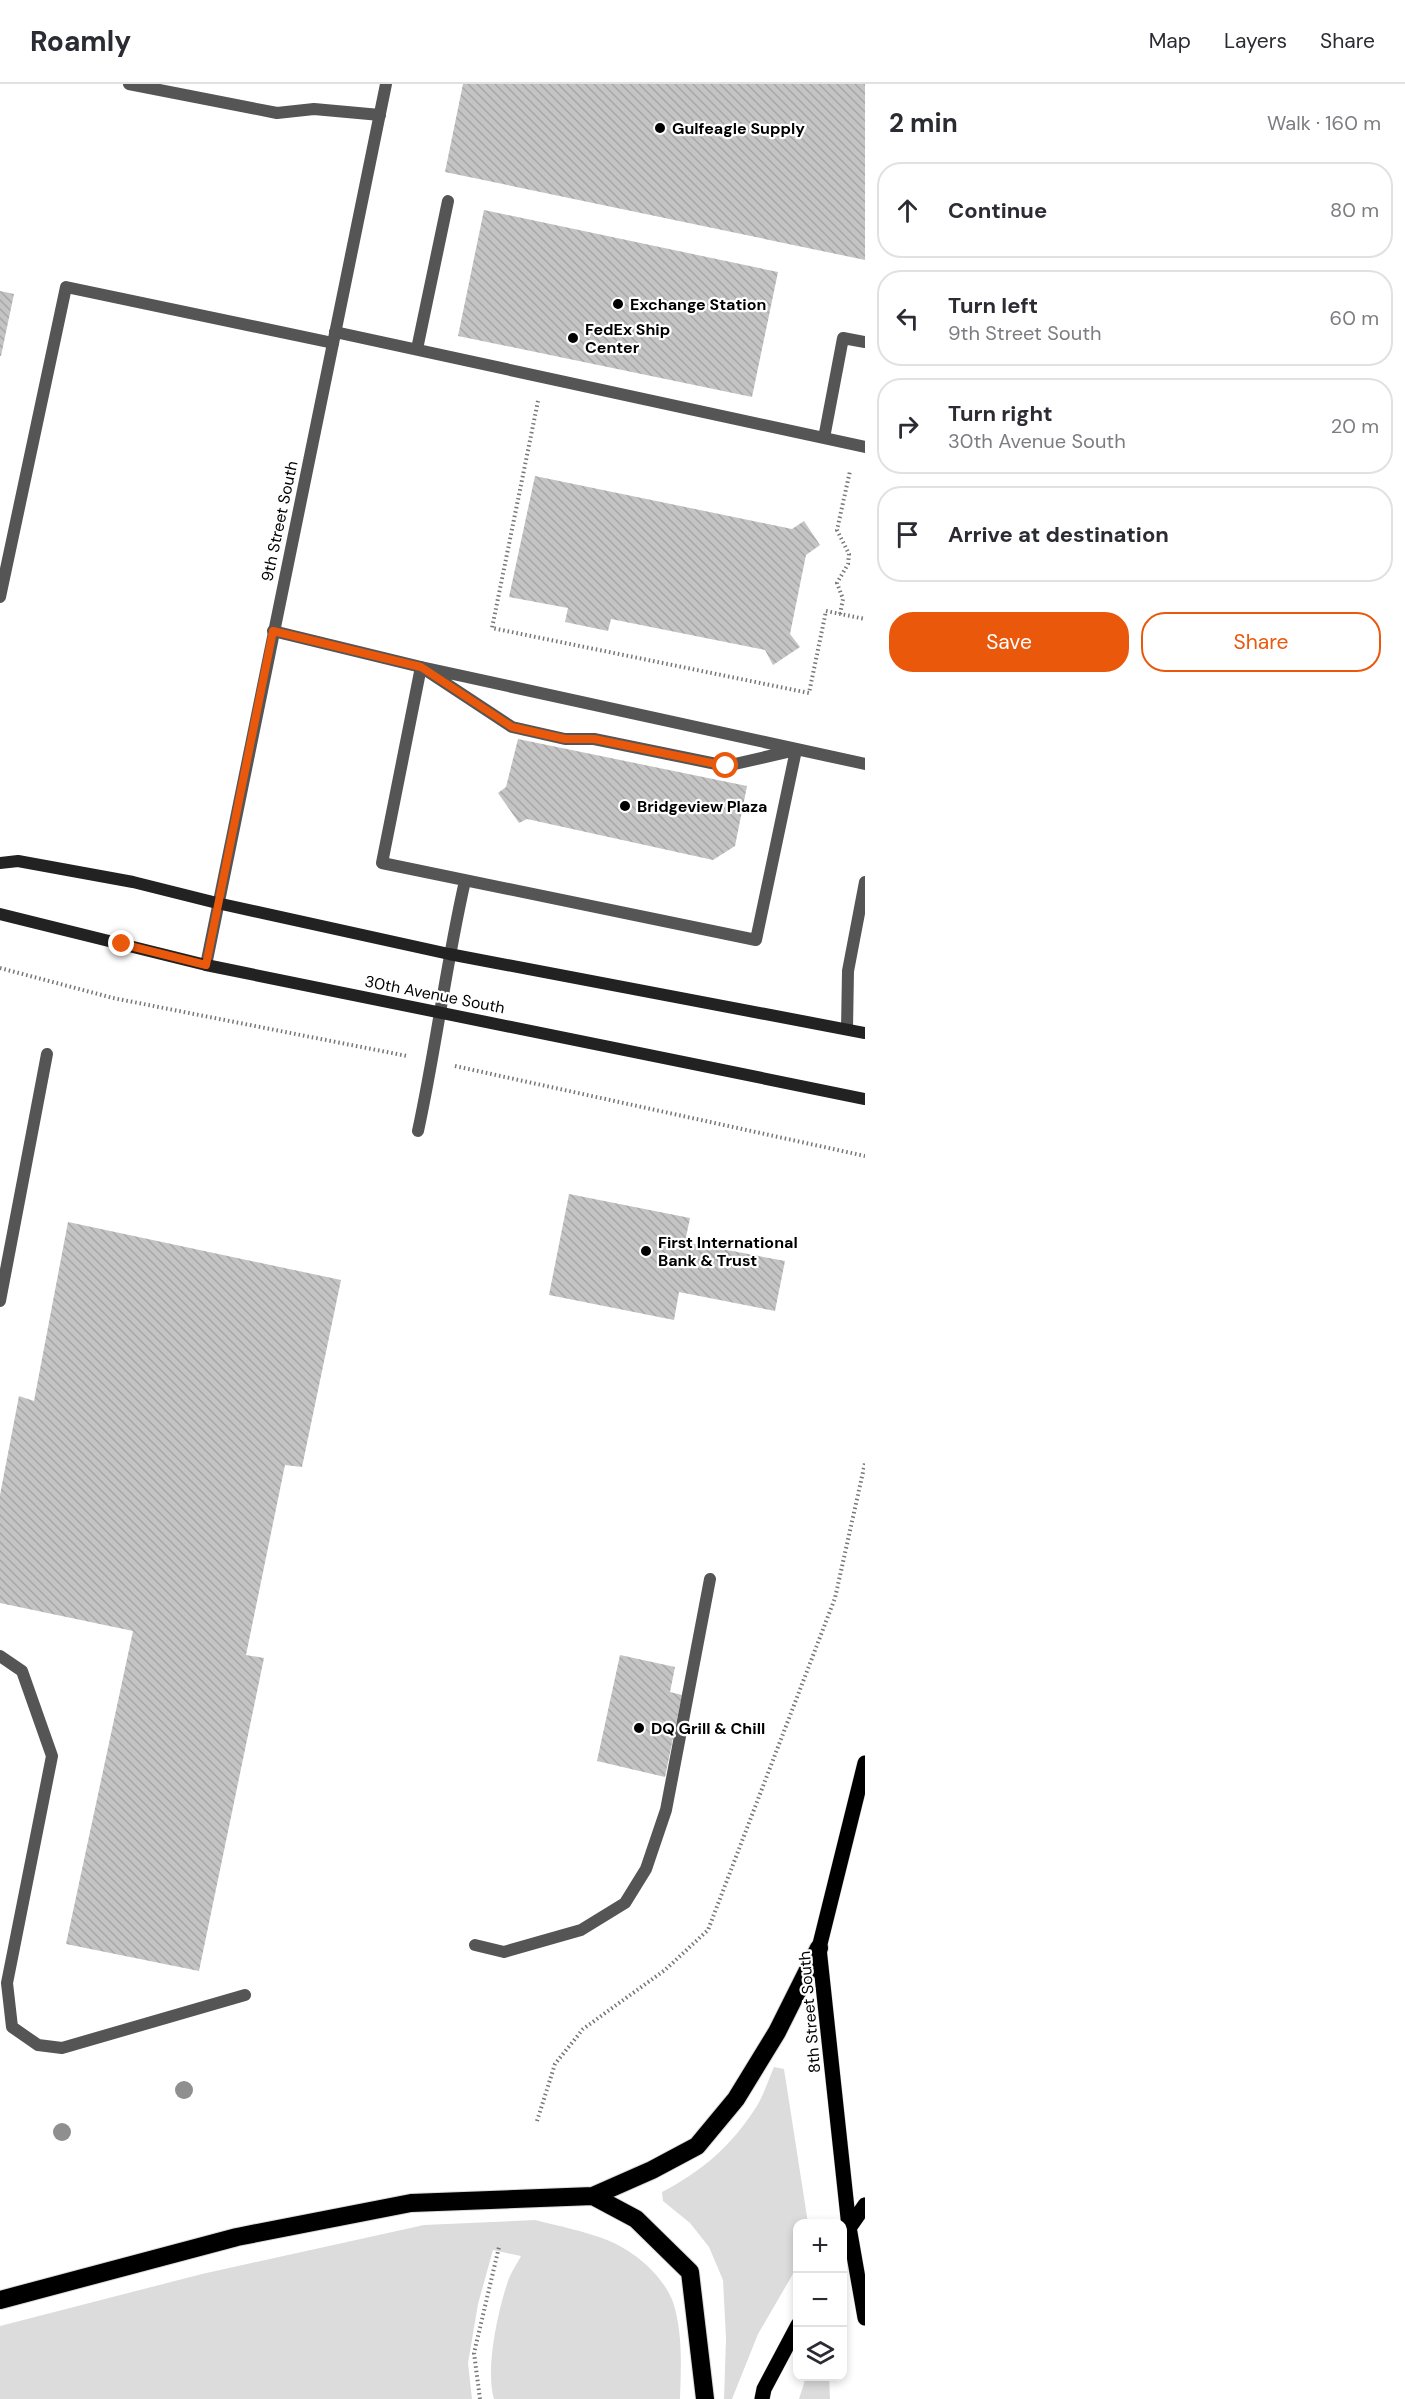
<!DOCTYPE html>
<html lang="en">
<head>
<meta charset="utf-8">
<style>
  body { margin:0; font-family:"DM Sans",sans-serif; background:#f2f2f3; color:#2b2b33 }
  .controls { position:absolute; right:18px; bottom:18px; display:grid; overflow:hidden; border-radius:12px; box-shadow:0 3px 9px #0003 }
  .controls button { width:54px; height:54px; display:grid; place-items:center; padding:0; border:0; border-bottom:2px solid #e1e1e2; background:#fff; color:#2b2b33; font:30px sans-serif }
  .stop { position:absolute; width:18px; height:18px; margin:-14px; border:4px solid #ea580c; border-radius:50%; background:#fff }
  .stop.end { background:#ea580c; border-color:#fff; box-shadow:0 2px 6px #0008 }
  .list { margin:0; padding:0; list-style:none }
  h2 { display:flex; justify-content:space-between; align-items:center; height:78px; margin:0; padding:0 24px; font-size:26px }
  h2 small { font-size:20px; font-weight:400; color:#7c7c81 }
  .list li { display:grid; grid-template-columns:39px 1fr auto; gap:18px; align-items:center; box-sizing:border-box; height:96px; margin:0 12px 12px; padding:0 12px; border:2px solid #e1e1e2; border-radius:24px }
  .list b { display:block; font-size:22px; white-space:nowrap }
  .list p { margin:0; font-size:20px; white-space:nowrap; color:#7c7c81 }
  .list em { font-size:20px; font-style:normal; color:#7c7c81 }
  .actions { display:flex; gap:12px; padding:18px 24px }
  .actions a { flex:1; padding:14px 0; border:2px solid #ea580c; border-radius:24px; text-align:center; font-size:21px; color:#ea580c }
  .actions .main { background:#ea580c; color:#fff }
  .icon { flex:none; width:33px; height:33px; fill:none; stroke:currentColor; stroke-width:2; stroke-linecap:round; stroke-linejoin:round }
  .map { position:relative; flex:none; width:865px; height:2315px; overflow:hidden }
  header { display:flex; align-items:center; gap:36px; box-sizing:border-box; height:84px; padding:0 30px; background:#fff; border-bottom:2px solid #e1e1e2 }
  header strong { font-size:28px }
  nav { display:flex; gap:33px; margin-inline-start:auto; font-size:21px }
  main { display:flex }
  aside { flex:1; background:#fff }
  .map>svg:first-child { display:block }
  .grass { fill:#dcdcdc }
  .building { fill:url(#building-back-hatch) }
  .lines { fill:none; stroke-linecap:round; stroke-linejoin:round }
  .primary-casing { stroke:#dbdbdb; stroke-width:16 }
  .highway-casing { stroke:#dbdbdb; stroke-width:20 }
  .path { stroke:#777; stroke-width:4; stroke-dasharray:1.5 3; stroke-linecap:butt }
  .lane { stroke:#555; stroke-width:12 }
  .street { stroke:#555; stroke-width:12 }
  .secondary { stroke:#222; stroke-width:12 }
  .primary { stroke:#000; stroke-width:15 }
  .highway { stroke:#000; stroke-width:18 }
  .tree { fill:#8f8f8f }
  .route { stroke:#ea580c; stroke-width:8 }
  .poi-dot { fill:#000; stroke:#fff; stroke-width:2 }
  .labels { text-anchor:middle; stroke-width:4.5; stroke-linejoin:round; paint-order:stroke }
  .poi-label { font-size:16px; font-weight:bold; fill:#000; stroke:#fff; text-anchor:start }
  .street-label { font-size:16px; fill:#000; stroke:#fff }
</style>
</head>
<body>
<header>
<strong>Roamly</strong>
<nav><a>Map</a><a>Layers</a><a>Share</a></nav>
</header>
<main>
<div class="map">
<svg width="865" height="2315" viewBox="0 0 865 2315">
  <defs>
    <pattern id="building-back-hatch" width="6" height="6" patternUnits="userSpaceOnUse" patternTransform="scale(1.5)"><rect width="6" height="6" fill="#c4c4c4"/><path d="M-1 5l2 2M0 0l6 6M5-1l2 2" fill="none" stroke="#a7a7a7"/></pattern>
  </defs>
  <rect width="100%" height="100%" fill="#fff"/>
  <path class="grass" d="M774 1983 784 1985 808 2139 798 2140 797 2183 758 2250 732 2315H724L726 2254 723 2196 709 2163 690 2139 663 2117 662 2108C701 2088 731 2062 755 2025 763 2013 768 1997 774 1983Z
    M535 2136C559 2142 584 2147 607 2156 633 2166 663 2191 673 2218 683 2249 681 2283 680 2315H494C485 2286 498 2226 508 2197 511 2188 517 2180 521 2172L493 2166 478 2220 468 2279 472 2315H0V2242L202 2190 424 2141Z
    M806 2293H829L830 2315H799Z"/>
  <path class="building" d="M463 0H865V176L445 88Z
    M484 126 778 188 752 313 458 252Z
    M0 207 14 210 1 272H0Z
    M535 392 792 445 804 437 820 461 806 471 790 550 800 563 773 581 765 566 611 535 608 547 565 538 568 524 509 513Z
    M518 655 747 702 735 762 713 776 527 735 519 739 498 709 506 703Z
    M569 1110 690 1134 685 1158 785 1177 775 1227 679 1208 674 1236 549 1211Z
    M68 1138 341 1196 302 1383 285 1381 246 1571 264 1574 199 1887 66 1860 133 1547 0 1519V1411L19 1312 34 1317Z
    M620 1571 675 1583 670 1608 682 1611 665 1693 597 1677Z"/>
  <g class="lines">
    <defs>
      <path id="primary" d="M865 1679 819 1864 849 2143 865 2234
        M847 2147 865 2121
        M762 2315 764 2305 798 2241"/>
      <path id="highway" d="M593 2112 636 2135 690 2188 705 2315
        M0 2216 237 2153 411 2119 593 2112 652 2086 697 2062 736 2015 777 1948 819 1864"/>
    </defs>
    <use href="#primary" class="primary-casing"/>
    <use href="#highway" class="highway-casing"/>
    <path class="path" d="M538 317 492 544 809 609 826 527 865 535
      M840 530 843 515 837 499 848 480 849 470 837 446 850 387
      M0 884 113 914 407 972
      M455 982 865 1072
      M537 2037 555 1980 583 1945 665 1886 708 1846 835 1514 865 1379
      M480 2315 474 2269 499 2163"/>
    <path class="lane" d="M129 0 277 29 314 25 380 31
      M335 248 865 363
      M417 265 448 117
      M824 354 843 254 865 258
      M0 513 66 203 333 259
      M273 547 421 583 865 680
      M421 583 512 643 565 655H594L726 682 796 666 756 856 382 779Z
      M418 1047C436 964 446 880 465 797
      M0 1217 47 970
      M0 1572 22 1587 52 1672 7 1899 12 1943 38 1961 62 1964 245 1911
      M475 1861 504 1868 581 1846 625 1819 646 1785 666 1726 710 1495"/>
    <path class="street" d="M206 881 386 0
      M847 945 848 887 865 798"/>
    <path class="secondary" d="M0 779 18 777 133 798 217 819 449 870 865 949
      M0 830 206 881 865 1015"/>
    <use href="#primary" class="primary"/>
    <use href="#highway" class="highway"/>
  </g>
  <g class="tree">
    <circle cx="184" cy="2006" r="9"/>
    <circle cx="62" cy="2048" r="9"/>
  </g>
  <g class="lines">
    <path class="route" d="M122 860 206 881 273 547 421 583 512 643 565 655H594L726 682"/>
  </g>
  <g class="poi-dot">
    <circle cx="660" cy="44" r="6"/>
    <circle cx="618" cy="220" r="6"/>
    <circle cx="573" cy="254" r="6"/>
    <circle cx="625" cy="722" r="6"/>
    <circle cx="646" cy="1167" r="6"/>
    <circle cx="639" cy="1644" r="6"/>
  </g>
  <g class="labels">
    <g class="poi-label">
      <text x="672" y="50">Gulfeagle Supply</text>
      <text x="630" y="226">Exchange Station</text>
      <text x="585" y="251">FedEx Ship<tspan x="585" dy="18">Center</tspan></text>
      <text x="637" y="728">Bridgeview Plaza</text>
      <text x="658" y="1164">First International<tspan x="658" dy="18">Bank &amp; Trust</tspan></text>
      <text x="651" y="1650">DQ Grill &amp; Chill</text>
    </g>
    <g class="street-label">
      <text transform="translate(279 437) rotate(-78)" y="6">9th Street South</text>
      <text transform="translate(435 910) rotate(11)" y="6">30th Avenue South</text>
      <text transform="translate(809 1928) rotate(-95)" y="6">8th Street South</text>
    </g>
  </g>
</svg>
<div class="controls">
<button>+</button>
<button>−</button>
<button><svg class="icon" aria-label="layers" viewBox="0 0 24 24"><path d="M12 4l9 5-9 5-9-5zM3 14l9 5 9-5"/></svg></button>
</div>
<div class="stop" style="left:726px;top:682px"></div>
<div class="stop end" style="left:122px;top:860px"></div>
</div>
<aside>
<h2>2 min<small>Walk · 160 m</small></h2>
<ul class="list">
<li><svg class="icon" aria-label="ahead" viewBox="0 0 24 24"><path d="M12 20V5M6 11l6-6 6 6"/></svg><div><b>Continue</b></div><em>80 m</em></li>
<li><svg class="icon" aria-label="left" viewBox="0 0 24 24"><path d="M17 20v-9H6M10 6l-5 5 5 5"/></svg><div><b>Turn left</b><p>9th Street South</p></div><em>60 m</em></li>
<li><svg class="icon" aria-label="right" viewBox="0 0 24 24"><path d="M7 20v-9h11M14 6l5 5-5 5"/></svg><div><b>Turn right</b><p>30th Avenue South</p></div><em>20 m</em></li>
<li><svg class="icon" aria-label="arrive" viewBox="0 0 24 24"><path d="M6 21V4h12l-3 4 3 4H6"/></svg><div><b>Arrive at destination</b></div></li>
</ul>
<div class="actions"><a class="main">Save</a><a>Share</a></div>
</aside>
</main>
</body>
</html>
